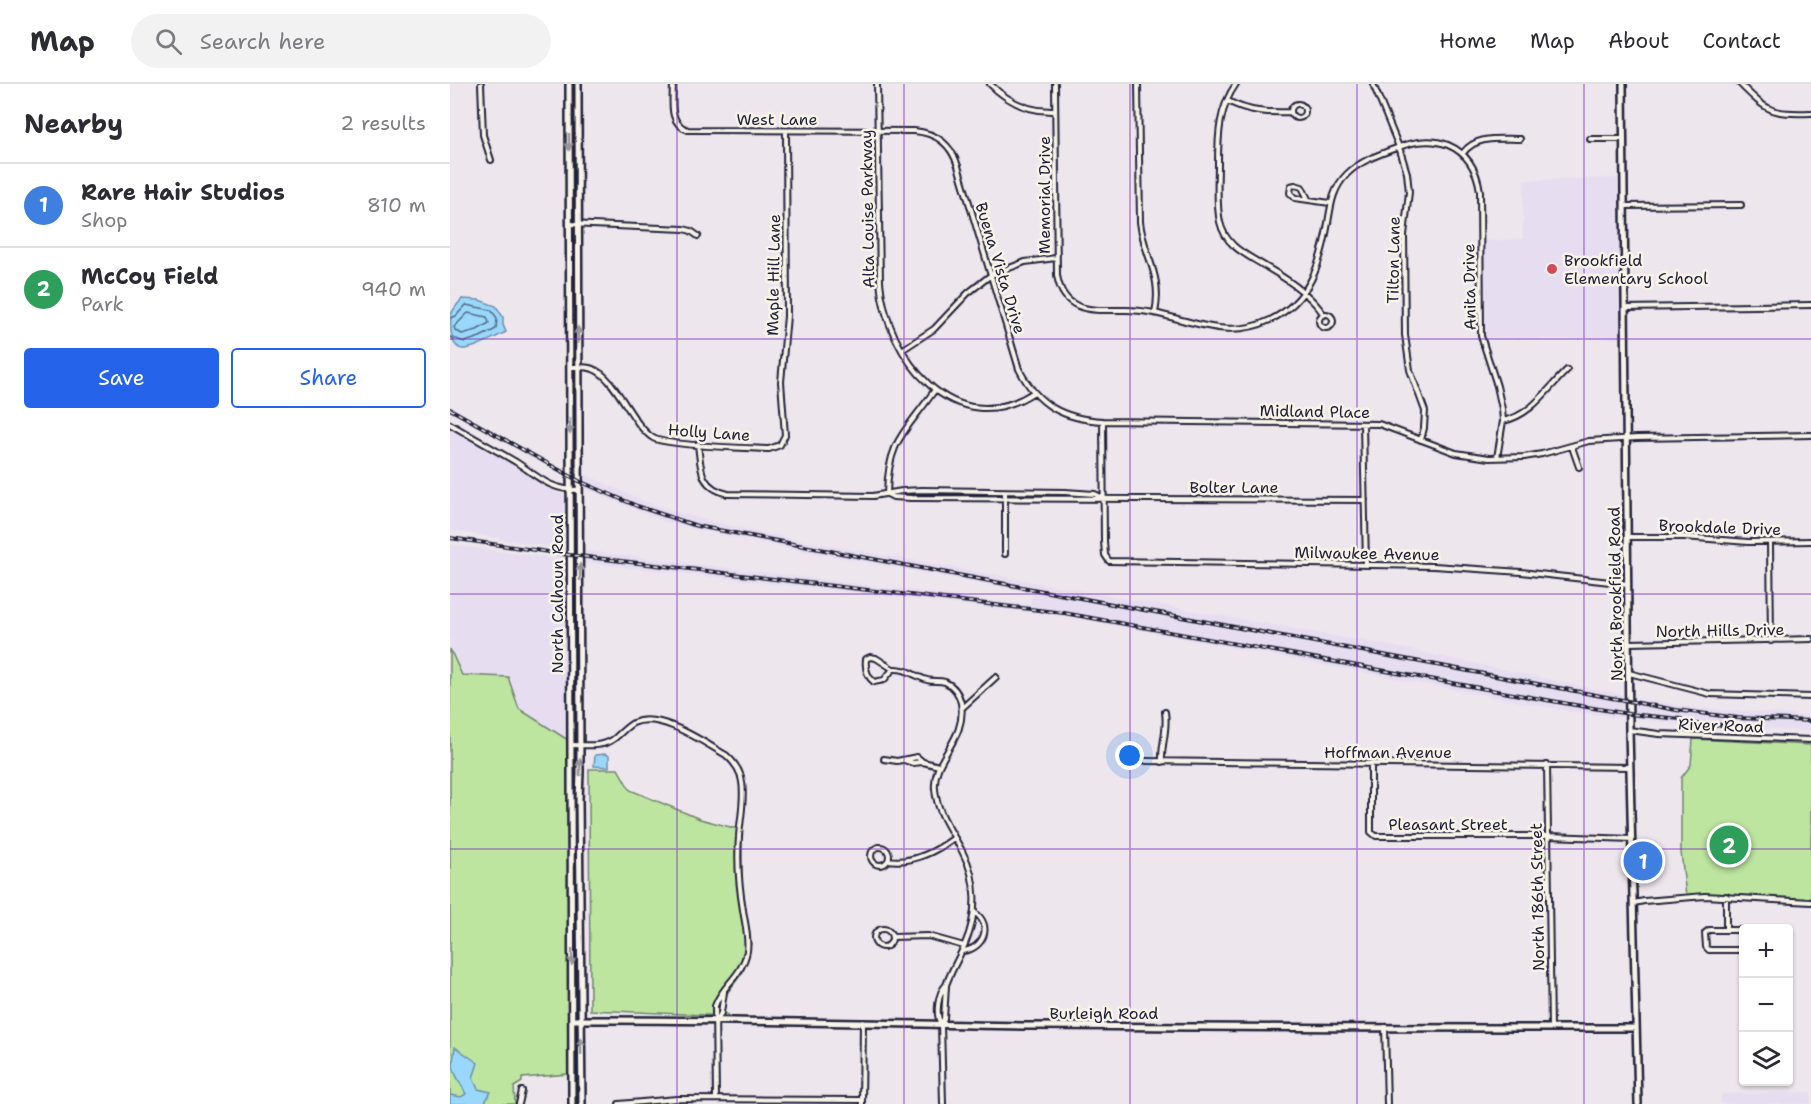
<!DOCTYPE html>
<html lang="en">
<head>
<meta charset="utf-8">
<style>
  body { margin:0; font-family:"Shantell Sans",sans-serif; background:#f2f2f3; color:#2b2b33 }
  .controls { position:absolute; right:18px; bottom:18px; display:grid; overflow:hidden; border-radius:6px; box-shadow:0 2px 4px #0004 }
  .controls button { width:54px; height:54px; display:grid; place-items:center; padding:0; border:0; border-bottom:2px solid #e1e1e2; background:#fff; color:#2b2b33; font:30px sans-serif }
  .you { position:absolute; left:680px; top:672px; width:21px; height:21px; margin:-15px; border:4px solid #fff; border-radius:50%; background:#1a73e8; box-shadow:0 0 0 9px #1a73e833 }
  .badge { display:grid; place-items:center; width:39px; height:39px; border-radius:50%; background:#2563eb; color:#fff; font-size:20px; font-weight:700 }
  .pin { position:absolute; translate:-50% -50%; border:3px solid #fff; box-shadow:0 2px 6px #0006 }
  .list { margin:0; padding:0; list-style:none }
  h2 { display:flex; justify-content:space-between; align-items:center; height:78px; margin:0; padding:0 24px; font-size:26px }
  h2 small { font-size:20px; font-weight:400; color:#7c7c81 }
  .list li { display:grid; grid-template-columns:39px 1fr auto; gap:18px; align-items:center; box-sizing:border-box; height:84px; padding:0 24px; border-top:2px solid #e1e1e2 }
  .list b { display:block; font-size:22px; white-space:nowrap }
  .list p { margin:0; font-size:20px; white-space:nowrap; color:#7c7c81 }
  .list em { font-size:20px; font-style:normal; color:#7c7c81 }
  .actions { display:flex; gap:12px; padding:18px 24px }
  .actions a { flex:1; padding:14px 0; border:2px solid #2563eb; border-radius:6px; text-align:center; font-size:21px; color:#2563eb }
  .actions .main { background:#2563eb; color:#fff }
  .icon { flex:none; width:33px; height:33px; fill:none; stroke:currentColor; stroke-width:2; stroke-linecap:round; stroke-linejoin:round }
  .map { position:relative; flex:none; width:1361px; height:1020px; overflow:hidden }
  header { display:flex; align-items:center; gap:36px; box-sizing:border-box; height:84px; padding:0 30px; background:#fff; border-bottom:2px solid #e1e1e2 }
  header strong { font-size:28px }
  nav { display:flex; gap:33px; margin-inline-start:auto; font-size:21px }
  .search { width:420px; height:54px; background:#f2f2f3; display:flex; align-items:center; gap:15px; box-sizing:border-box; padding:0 21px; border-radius:33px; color:#7c7c81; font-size:22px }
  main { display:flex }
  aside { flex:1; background:#fff }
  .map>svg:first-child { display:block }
  .built { fill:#e6ddf1 }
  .green { fill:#bde5a0; stroke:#70846e; stroke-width:1.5 }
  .water { fill:#9ad8fb; stroke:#6a8fae; stroke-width:1.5 }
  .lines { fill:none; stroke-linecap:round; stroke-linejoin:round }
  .shore { stroke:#526b88; stroke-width:1.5 }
  .street-casing { stroke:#22223b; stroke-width:8 }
  .secondary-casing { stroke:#22223b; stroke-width:10 }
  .street { stroke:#f7f3e8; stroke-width:4 }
  .secondary { stroke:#f7f3e8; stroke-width:5 }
  .rail-casing { stroke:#22223b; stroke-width:4 }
  .rail { stroke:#f7f3e8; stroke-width:1.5; stroke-dasharray:4.5; stroke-linecap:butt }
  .oneway { fill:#97959a }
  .grid { fill:none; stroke:#7b2cbf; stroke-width:1.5; stroke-opacity:0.55 }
  .poi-dot { fill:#d1495b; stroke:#f7f3e8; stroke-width:2 }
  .labels { text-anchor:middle; stroke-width:5; stroke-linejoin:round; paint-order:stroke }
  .street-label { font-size:16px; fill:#22223b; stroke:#f7f3e8 }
  .poi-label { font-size:16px; fill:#22223b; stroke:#f7f3e8; text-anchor:start }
</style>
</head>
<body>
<header>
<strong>Map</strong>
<div class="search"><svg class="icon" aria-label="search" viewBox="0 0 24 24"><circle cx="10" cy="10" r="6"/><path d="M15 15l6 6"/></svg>Search here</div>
<nav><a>Home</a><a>Map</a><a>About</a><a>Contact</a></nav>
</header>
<main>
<aside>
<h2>Nearby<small>2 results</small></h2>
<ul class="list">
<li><span class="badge" style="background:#3f7fe0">1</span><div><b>Rare Hair Studios</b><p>Shop</p></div><em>810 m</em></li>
<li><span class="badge" style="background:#2e9e5b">2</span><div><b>McCoy Field</b><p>Park</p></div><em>940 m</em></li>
</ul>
<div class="actions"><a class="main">Save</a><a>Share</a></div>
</aside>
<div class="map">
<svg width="1361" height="1020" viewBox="0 0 1361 1020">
  <rect width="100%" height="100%" fill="#ede6ed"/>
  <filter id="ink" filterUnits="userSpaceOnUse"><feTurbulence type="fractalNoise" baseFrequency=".0167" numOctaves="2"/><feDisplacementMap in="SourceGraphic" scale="12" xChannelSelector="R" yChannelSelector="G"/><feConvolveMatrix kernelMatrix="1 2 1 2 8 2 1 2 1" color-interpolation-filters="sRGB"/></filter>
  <g filter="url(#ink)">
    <path class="built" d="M1171 94V255H1034V157L1073 155 1074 96Z
      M0 344 62 379 89 400 115 411 117 416V466L0 446Z
      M132 389 196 418 236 431 310 449 956 565 1173 611 1172 634 1113 626 620 533 130 478V466L580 521 582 509 290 455 215 438 132 403Z
      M0 461 118 476V656L69 625 57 593 12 591 0 565Z
      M1185 615 1246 624 1361 632V647L1248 642 1186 635Z
      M1361 1008V1020H1271V1010Z"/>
    <path class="green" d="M0 565 12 591 58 593 69 625 118 656 119 990 72 994V998L64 1003 65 1020H0Z
      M1243 655 1361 661V817L1356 815 1268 811 1236 812 1231 768V694L1241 681Z
      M139 685H168L180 706 250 735 292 746V800L301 860 293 888 278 908 274 916 273 927 279 932 140 926Z"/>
    <path class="water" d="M12 215 29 216 46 222 53 233V241L56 248C46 253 26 264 15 265 0 266 0 243 1 231 3 225 8 220 12 215Z
      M156 670 159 672V683L144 682 145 671Z
      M5 963 28 979 23 994 28 1005 41 1008 34 1020H0V1011L11 1013 16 1010C5 987 0 990 5 963Z"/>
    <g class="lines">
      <path class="shore" d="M18 229 37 233 39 239 27 246 12 250 5 246 4 243Z
        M0 234 6 232 16 221 41 226 47 234 46 245 30 253 15 258 0 253"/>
      <defs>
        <path id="street" d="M31 0 33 51 41 76
          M223 0C223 17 218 40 238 46L464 47C487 49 501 60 508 82L569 285C587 321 613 335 653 337L929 340 1006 369 1039 374 1074 373 1092 370 1139 357 1187 354 1361 351
          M427 0 430 198C436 272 504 361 584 308
          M540 0C558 18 579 28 605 27
          M605 0 607 191C613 230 643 226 674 226 725 225 769 261 820 236 860 217 871 179 878 139 881 120 883 104 897 90 909 78 925 72 941 66 959 59 978 53 998 61 1017 69 1027 86 1030 107L1031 252 1047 302 1052 325 1053 337 1047 374
          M688 0 690 138C694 173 713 191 705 229
          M786 0C769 24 768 51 768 79 768 98 766 120 770 138 776 164 798 171 818 184 837 195 862 212 874 231
          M923 0 949 63 957 89 959 108 954 151 955 251 960 286 975 327 974 344 971 356
          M1290 0C1318 28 1321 30 1361 29
          M778 17C798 28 818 29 841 28
          M841 27a7 7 0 1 1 14 0a7 7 0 1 1-14 0Z
          M1140 55H1173
          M1013 69C1026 51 1050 55 1070 55
          M858 115 852 103 845 101 841 102 840 109 845 114 880 119
          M1174 122 1291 121
          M119 140 234 145 241 147 248 152
          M1175 224 1361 221
          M869 237a7 7 0 1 1 14 0a7 7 0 1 1-14 0Z
          M452 266 484 245 518 209 541 191 575 178 606 174
          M120 283C127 283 136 282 143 285 166 293 181 340 203 354 216 362 299 364 319 365L330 361 335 351 331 298 337 232 336 47
          M653 337 654 457 655 471 659 477 984 482 1071 488 1178 500
          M1053 337C1082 331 1097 305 1117 286
          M0 340C22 353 44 365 66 378 89 393 99 406 129 406
          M913 340 916 481
          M248 360C251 385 249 403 278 410L423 412 452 407 472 406 615 408 645 410 653 414
          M1122 363 1129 383
          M437 410 443 413 461 414 915 416
          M437 410C438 355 456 348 484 307
          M1178 453H1234L1298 458 1361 457
          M1320 458 1321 557
          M555 470V408
          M1179 559 1361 555
          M443 585 426 574 420 573 416 575C415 584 416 592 424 598L434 596 443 585C457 584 464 592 477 596 483 598 489 596 495 598 504 602 509 610 511 619 517 657 482 673 485 705 487 729 501 746 512 767 528 796 528 830 515 860 509 874 501 887 496 901 488 909 485 930 491 940
          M1179 589 1260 610 1361 613
          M512 624 546 593
          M1179 646 1209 650 1361 656
          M121 661C136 661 153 664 165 654 171 649 176 643 183 639 210 627 253 658 276 671 285 679 291 687 292 698 295 715 290 736 289 753 287 777 289 802 293 826 295 840 299 853 297 867 292 893 272 901 265 922L266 1015
          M434 675 447 677 467 673 473 678 489 682
          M454 676 463 679 473 678
          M696 677 1180 683
          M712 678C711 660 718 646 715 628
          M921 679V748L926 752H1099L1182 755
          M1097 681 1101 944
          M421 772a9 9 0 1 1 18 0a9 9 0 1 1-18 0Z
          M438 776C462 780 485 768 504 754
          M1276 812V845
          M1184 819 1194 817 1255 812 1361 818
          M424 854a9 9 0 1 1 18 0a9 9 0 1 1-18 0Z
          M1294 846H1259L1255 849 1256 863 1259 866H1289L1294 862
          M442 853 478 852 514 862
          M512 867C533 866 544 841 524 828
          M267 937 271 929 274 908
          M935 943 937 1020
          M69 1020 72 1007
          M169 1020 227 1015 412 1016
          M412 1020 413 938
          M493 1020 491 940 494 935 496 902"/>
        <path id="secondary" d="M119 0 122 1020
          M128 0 130 688 129 715 132 1020
          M1173 0 1179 646 1188 1020
          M122 936C275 935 428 940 582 942 783 944 985 944 1186 944"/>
      </defs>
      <use href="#street" class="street-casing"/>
      <use href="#secondary" class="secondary-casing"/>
      <use href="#street" class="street"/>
      <use href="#secondary" class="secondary"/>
      <defs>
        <path id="rail" d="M0 325 129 397 187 422 247 442 1226 626 1288 634 1361 637
          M0 454 120 471 614 529 1119 620 1179 630 1231 635
          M1238 640 1277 641"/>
      </defs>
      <use href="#rail" class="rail-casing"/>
      <use href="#rail" class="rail"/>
    </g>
    <defs><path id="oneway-solid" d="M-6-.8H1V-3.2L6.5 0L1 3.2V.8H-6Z" transform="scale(1.5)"/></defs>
    <g class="oneway">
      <use href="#oneway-solid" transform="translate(119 58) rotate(90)"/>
      <use href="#oneway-solid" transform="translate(128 251) rotate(-90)"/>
      <use href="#oneway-solid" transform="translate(120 342) rotate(90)"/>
      <use href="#oneway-solid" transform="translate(130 488) rotate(-90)"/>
      <use href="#oneway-solid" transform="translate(130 683) rotate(-89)"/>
      <use href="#oneway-solid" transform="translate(122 873) rotate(91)"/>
      <use href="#oneway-solid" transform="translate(131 962) rotate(-91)"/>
    </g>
  </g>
  <path class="grid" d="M227 0V1020M454 0V1020M680 0V1020M907 0V1020M1134 0V1020M0 255H1361M0 510H1361M0 765H1361"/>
  <circle class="poi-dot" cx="1102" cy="185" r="6"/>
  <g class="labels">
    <g class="street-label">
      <text x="327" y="41">West Lane</text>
      <text transform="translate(594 111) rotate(-90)" y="6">Memorial Drive</text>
      <text transform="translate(417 125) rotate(-91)" y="6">Alta Louise Parkway</text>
      <text transform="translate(943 176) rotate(-89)" y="6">Tilton Lane</text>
      <text transform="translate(551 184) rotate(73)" y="6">Buena Vista Drive</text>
      <text transform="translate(323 191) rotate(-89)" y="6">Maple Hill Lane</text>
      <text transform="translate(1019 203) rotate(-91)" y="6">Anita Drive</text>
      <text transform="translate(865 327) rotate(1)" y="6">Midland Place</text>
      <text transform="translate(259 348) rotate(4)" y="6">Holly Lane</text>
      <text x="784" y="409">Bolter Lane</text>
      <text transform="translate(1270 443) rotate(2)" y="6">Brookdale Drive</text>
      <text transform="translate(917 469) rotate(1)" y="6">Milwaukee Avenue</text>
      <text transform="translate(107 510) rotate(-90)" y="6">North Calhoun Road</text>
      <text transform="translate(1165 510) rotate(-91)" y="6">North Brookfield Road</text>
      <text transform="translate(1270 546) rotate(-1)" y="6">North Hills Drive</text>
      <text transform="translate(1271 641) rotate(2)" y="6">River Road</text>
      <text x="938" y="674">Hoffman Avenue</text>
      <text x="998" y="746">Pleasant Street</text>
      <text transform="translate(1087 813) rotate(-91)" y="6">North 186th Street</text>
      <text x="654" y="935">Burleigh Road</text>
    </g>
    <g class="poi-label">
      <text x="1114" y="182">Brookfield<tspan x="1114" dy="18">Elementary School</tspan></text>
    </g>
  </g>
</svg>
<div class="controls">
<button>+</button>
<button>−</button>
<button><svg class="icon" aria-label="layers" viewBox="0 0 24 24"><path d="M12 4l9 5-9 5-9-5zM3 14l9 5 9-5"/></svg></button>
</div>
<div class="you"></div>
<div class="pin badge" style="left:1193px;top:777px;background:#3f7fe0">1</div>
<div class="pin badge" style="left:1279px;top:761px;background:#2e9e5b">2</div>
</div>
</main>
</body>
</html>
